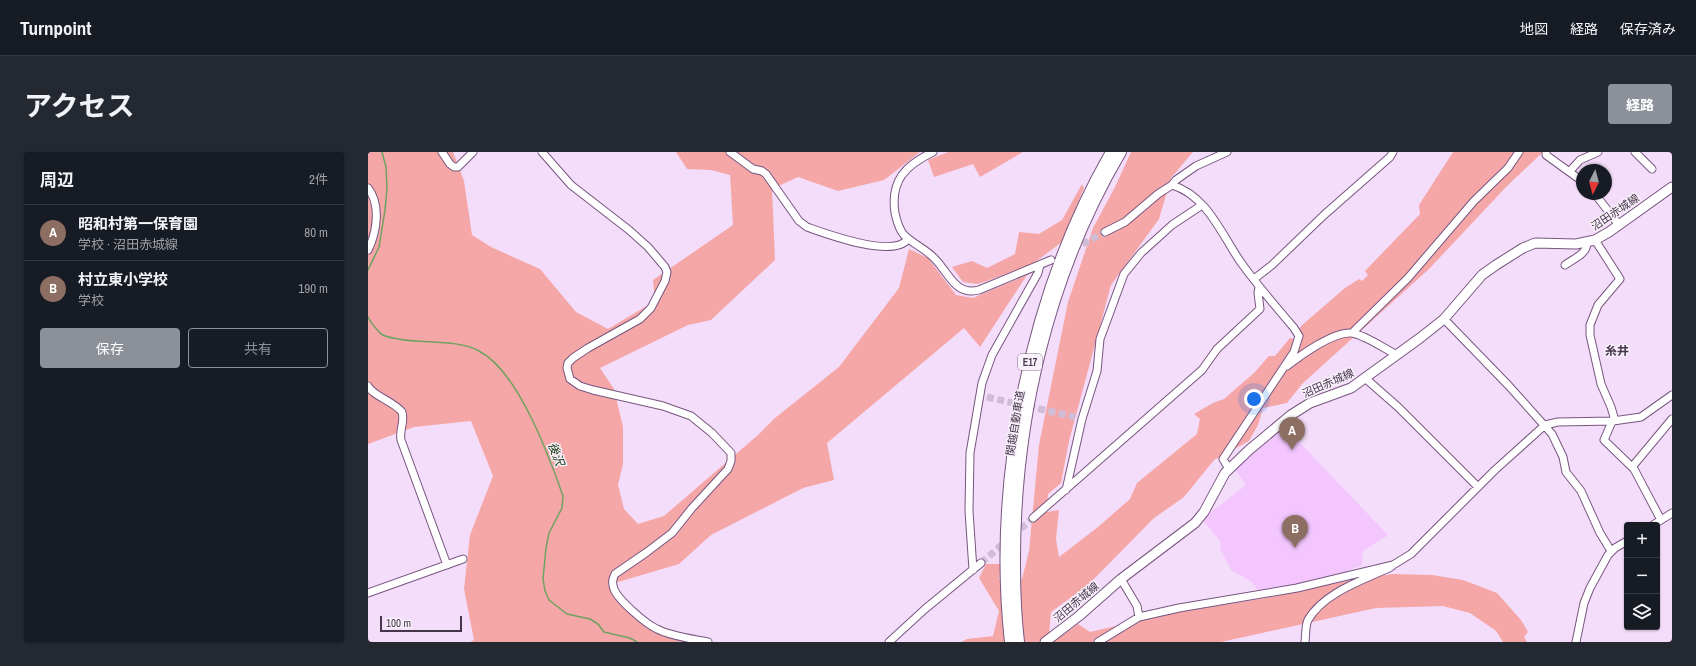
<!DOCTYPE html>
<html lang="ja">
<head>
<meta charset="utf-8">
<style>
  body { margin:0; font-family:"Archivo Narrow","Noto Sans JP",sans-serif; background:#242831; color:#f1f3f6 }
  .controls { position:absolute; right:12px; bottom:12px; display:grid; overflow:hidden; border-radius:4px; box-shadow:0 1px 3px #0004 }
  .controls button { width:36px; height:36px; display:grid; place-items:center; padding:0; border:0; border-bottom:1px solid #363941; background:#171b24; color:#f1f3f6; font:20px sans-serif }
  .compass { position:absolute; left:1208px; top:12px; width:36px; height:36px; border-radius:50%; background:#171b24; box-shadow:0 1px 3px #0004; rotate:186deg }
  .scale { position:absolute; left:12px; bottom:10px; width:82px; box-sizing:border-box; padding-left:4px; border:2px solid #453649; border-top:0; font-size:11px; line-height:14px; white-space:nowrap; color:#453649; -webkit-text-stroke:3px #f8f0fa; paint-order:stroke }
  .you { position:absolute; left:886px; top:247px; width:14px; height:14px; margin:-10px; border:3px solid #fff; border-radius:50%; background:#1a73e8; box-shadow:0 0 0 6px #1a73e833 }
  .badge { display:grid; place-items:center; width:26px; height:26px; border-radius:50%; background:#8c9099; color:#fff; font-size:13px; font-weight:700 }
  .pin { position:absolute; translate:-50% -33px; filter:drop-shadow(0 1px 2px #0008) }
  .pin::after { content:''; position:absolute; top:21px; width:14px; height:12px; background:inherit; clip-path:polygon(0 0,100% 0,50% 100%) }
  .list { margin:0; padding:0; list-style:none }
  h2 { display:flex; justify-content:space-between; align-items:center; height:52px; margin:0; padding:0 16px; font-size:17px }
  h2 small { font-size:13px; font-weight:400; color:#9ea1a6 }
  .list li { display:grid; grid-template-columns:26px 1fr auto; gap:12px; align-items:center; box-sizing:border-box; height:56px; padding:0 16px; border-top:1px solid #363941 }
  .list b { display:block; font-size:15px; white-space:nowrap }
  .list p { margin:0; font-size:13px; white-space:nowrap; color:#9ea1a6 }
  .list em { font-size:13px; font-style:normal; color:#9ea1a6 }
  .actions { display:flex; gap:8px; padding:12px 16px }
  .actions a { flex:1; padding:9px 0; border:1px solid #8c9099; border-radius:4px; text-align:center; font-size:14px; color:#8c9099 }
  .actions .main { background:#8c9099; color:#fff }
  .icon { flex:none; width:22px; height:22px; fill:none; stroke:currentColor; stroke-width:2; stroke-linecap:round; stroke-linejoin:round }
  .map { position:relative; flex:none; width:1304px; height:490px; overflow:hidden; border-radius:4px }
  header { display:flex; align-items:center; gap:24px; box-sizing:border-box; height:56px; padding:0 20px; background:#171b24; border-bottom:1px solid #363941 }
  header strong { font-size:19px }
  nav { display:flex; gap:22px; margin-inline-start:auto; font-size:14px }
  .intro { display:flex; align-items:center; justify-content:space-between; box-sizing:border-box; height:96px; padding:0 24px }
  h1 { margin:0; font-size:28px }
  .button { padding:10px 18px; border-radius:4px; background:#8c9099; color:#fff; font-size:14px; font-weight:700 }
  main { display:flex; gap:24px; padding:0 24px }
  aside { flex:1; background:#171b24; border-radius:4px; box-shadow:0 1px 3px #0004 }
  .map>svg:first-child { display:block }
  .built { fill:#f3c7fe }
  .green { fill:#f5a6a6 }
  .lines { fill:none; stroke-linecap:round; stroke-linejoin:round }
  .stream { stroke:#6fa261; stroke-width:1.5 }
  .minor-tunnel { stroke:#d1bcd7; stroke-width:7; stroke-dasharray:7 3.5; stroke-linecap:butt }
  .minor-casing { stroke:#77557f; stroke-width:9 }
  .major-casing { stroke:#77557f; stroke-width:11 }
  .highway-casing { stroke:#77557f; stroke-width:12 }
  .minor { stroke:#fff; stroke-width:7 }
  .major { stroke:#fff; stroke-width:9 }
  .highway { stroke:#fff; stroke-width:10 }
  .labels { text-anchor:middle; stroke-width:3; stroke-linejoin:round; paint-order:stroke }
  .shield { fill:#f8f0fa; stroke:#7b6e7e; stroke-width:1 }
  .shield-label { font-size:10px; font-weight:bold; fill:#453649 }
  .street-label { font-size:11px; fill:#453649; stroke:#f8f0fa }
  .neighbourhood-label { font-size:12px; font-weight:bold; fill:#453649; stroke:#f8f0fa }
  .water-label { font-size:12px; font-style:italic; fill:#15340c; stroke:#f8f0fa }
</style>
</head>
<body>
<header>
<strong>Turnpoint</strong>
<nav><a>地図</a><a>経路</a><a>保存済み</a></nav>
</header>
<div class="intro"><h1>アクセス</h1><a class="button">経路</a></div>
<main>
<aside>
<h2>周辺<small>2件</small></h2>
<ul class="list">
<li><span class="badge" style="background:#8d6e63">A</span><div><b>昭和村第一保育園</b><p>学校 · 沼田赤城線</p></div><em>80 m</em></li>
<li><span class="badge" style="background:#8d6e63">B</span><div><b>村立東小学校</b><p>学校</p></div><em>190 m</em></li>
</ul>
<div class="actions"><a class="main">保存</a><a>共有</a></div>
</aside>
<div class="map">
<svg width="1304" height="490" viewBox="0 0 1304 490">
  <rect width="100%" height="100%" fill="#f4ddfa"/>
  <path class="built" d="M916 274 1019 382V384L995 399 994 413 973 422 937 432 890 439 884 430 863 418 852 397V389L834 367 878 333 866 316Z"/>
  <path class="green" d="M0 0H85L96 29 104 83 123 95 172 117 208 160 240 177 287 149 285 128 365 73 362 23 343 18 319 17 308 0H552L516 28 470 39 430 25 404 37 407 108 343 168 320 173 232 216 246 237 255 275V312L250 333 256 357 270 372 296 364 390 283 407 266 471 215 531 136 541 97 560 106 588 143 605 146 659 123 612 195 596 176 459 291 466 328 435 336 343 383 311 412 240 433 250 449 286 479 327 490H102L106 488 96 437 102 383 125 324 103 269 46 275 0 292Z
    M580 0H655L612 25 605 12 566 25 560 8Z
    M763 0H825L803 26 791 67 743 133 701 289 693 331 680 342 679 360 691 358 688 387 691 405 730 375 762 347 769 331 829 282 832 267 826 262 845 251 856 247 886 221 901 204H907L922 186 926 187 933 174 977 136 991 127 994 129 1000 123 997 119 1052 62 1051 53 1085 0H1175L1139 34 1061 117 934 232 919 251 895 256 890 273 881 289 846 308 816 345 786 366 720 433 683 460 681 483 670 490H593L599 487 625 484 631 459 611 426 618 412H633L631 428 654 427 661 399 671 293 700 150 725 76 747 35Z
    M714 32 716 36 694 90 663 113 610 132 595 130 584 115 604 109 619 116 647 102 651 80 671 82 694 68Z
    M1025 422 1064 423 1095 428 1129 441 1153 468 1160 480 1156 485 1159 490H1135L1128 479 1102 461 1075 454 1008 456 853 490H685L710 472 722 480 805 461 904 445 983 428Z"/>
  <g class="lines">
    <path class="stream" d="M0 118 11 95 17 58 19 36 18 15 14 0
      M0 165C3 171 8 177 13 182 18 185 25 186 30 187 56 192 89 187 111 199 150 219 181 304 195 344L194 356 181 381 178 396 175 427 177 439 181 448 199 462 222 467 230 472 236 480 262 486 269 490"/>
    <path class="minor-tunnel" d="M705 97 737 80
      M619 245 707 265
      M613 411 665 366"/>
    <defs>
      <path id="minor" d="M74 0 82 12 86 15H90L105 0
        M174 0 203 33 261 78 280 95 297 115 299 120 297 129 283 156 272 167 220 196 205 206 200 211 199 216 202 227 212 234 225 238 295 254 323 264 344 281 363 301V309L360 317 324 356 304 381 279 400 247 422C244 428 244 431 246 437 250 448 278 472 289 477 302 484 325 487 340 490
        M362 0 385 17 394 19 398 22 431 69 439 75C459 82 525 107 540 87
        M565 0C538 13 522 28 527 61 529 69 530 76 536 83 545 92 558 97 567 107 581 121 587 144 611 138L683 108
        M1178 0V3L1214 29
        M1267 0 1284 17
        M1202 19 1212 8 1230 0
        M804 33C840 44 854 84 874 112 890 134 908 155 926 176L931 184 926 200 855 307 861 317
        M0 36C13 53 9 80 0 98
        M1227 42 1251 73
        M737 80 757 70 790 42 804 33 808 28 828 14 859 0
        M1227 88 1252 127 1230 153 1222 173V183L1233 232 1243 255 1246 265 1236 288 1266 317 1293 368
        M1197 113C1205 107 1219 102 1219 91
        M886 127 904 113 956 63 1022 5 1025 0
        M1076 167 1141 234 1184 282 1195 305 1198 320 1213 339 1232 381 1243 399
        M984 181 1040 126 1106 49 1140 16 1151 0
        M919 214C933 203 966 179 984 181 999 184 1015 196 1029 203
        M997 226 1030 255 1110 335
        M0 234C5 244 25 249 34 260 37 270 31 278 33 288L79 413
        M1264 315 1304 267
        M698 338 714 267 729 219 732 187 756 122 773 101 804 73 834 53
        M665 366 834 218 849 197 892 157 890 141 891 135
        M1285 373 1304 361
        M605 418 601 359 602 301 614 231 624 203 670 121 672 113
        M753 427 769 454 771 465
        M0 441 95 407
        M521 490 557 457 613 411
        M730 490 771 465 811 456 929 436 1025 413 1043 402 1127 318 1177 273 1190 270 1245 269 1273 265 1304 243
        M937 490C938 483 937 474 940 468 955 441 995 428 1021 416L1024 414
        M1208 490 1216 451 1222 436 1240 403 1247 396 1259 389"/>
      <path id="major" d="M677 490 711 464 753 427 827 371 836 360 857 321 881 298 923 263 942 251 983 236 1052 186 1076 167 1114 123 1128 113 1155 96 1167 91 1208 92 1227 88 1241 80 1304 35"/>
      <path id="highway" d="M642 490C624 328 662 141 743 0
        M651 490C648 465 647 439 647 414 646 271 680 124 753 0"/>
    </defs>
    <use href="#minor" class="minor-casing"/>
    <use href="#major" class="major-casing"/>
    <use href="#highway" class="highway-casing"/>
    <use href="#minor" class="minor"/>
    <use href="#major" class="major"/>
    <use href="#highway" class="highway"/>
  </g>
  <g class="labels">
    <rect class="shield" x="650" y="202" width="24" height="16" rx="3"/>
    <g class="shield-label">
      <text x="662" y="214">E17</text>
    </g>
    <g class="street-label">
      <text transform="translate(1247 60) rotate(-34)" y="4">沼田赤城線</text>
      <text transform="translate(960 231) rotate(-24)" y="4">沼田赤城線</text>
      <text transform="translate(647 271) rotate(-81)" y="4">関越自動車道</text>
      <text transform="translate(708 450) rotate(-40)" y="4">沼田赤城線</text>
    </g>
    <g class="neighbourhood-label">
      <text x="1249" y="203">糸井</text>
    </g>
    <g class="water-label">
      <text transform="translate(188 302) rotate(69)" y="4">後沢</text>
    </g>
  </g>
</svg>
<div class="controls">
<button>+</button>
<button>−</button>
<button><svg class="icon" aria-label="layers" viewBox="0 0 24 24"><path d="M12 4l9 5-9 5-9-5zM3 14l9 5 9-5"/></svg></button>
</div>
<svg class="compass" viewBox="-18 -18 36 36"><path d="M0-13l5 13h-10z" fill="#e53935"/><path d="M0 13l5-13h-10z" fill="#9ea1a6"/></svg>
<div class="scale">100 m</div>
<div class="you"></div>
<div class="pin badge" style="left:924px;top:298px;background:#8d6e63">A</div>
<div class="pin badge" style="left:927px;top:396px;background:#8d6e63">B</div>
</div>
</main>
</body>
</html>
